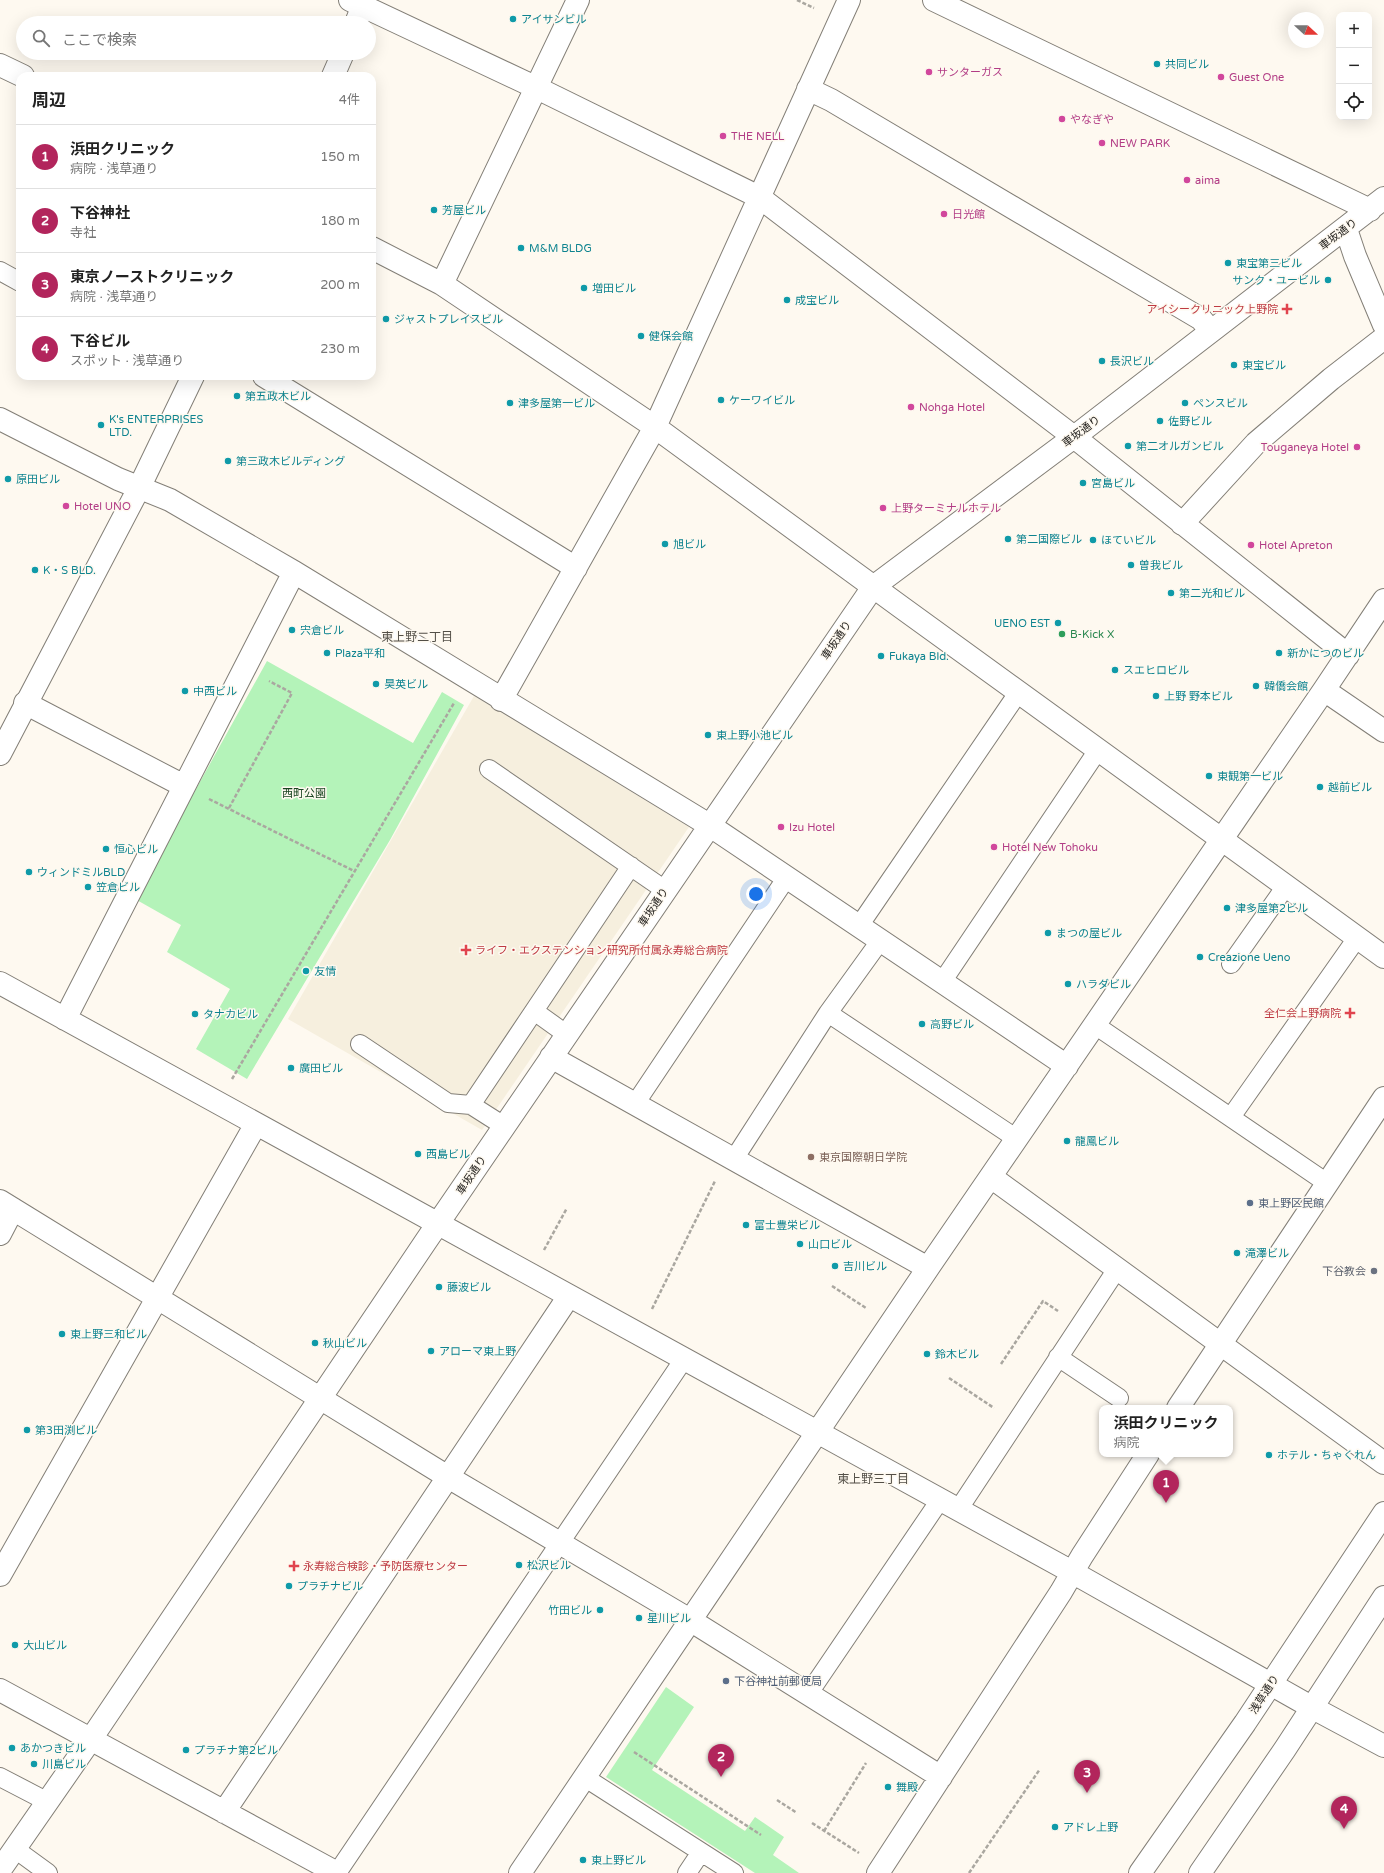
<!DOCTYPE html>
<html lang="ja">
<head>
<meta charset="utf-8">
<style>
  body { margin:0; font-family:"Varela Round","Noto Sans JP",sans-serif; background:#f6f6f6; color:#222 }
  .controls { position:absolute; right:12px; top:12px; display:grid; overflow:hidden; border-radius:8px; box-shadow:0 4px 16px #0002 }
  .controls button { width:36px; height:36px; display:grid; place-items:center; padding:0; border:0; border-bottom:1px solid #e0e0e0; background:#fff; color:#222; font:20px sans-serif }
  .compass { position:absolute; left:1288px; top:12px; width:36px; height:36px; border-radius:50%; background:#fff; box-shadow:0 4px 16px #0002; rotate:111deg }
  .you { position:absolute; left:756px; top:894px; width:14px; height:14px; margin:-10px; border:3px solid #fff; border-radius:50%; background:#1a73e8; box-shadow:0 0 0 6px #1a73e833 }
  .badge { display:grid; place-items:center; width:26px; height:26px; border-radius:50%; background:#b2255c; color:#fff; font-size:13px; font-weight:700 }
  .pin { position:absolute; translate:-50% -33px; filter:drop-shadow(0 1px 2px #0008) }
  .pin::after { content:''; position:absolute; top:21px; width:14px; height:12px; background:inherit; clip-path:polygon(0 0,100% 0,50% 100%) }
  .popup { position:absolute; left:1099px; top:1405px; width:134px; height:52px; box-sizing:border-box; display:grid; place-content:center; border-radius:8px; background:#fff; filter:drop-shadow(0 1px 3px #0005); font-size:13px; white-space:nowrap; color:#767676 }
  .popup b { font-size:15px; color:#222 }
  .popup::after { content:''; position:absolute; left:50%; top:100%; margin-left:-8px; border:8px solid transparent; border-top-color:#fff }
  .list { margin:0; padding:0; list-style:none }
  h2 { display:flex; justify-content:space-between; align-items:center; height:52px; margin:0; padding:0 16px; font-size:17px }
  h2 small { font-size:13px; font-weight:400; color:#767676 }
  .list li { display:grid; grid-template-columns:26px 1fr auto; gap:12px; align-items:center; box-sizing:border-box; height:64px; padding:0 16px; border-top:1px solid #e0e0e0 }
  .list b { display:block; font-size:15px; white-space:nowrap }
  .list p { margin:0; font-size:13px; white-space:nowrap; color:#767676 }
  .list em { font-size:13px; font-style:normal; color:#767676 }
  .icon { flex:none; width:22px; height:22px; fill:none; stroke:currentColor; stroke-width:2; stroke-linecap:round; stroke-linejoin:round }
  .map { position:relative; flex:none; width:1384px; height:1873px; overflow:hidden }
  .search { position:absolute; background:#fff; box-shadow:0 4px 16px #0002; left:16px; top:16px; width:360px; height:44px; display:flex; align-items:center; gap:10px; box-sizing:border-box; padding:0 14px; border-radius:22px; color:#767676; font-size:15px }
  .panel { position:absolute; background:#fff; box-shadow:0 4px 16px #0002; left:16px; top:72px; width:360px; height:308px; border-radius:12px }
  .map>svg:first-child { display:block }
  .built { fill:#f6efde }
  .green { fill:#b4f3b9 }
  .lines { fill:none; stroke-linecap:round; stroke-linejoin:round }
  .lane-casing { stroke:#837f77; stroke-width:20 }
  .street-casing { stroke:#837f77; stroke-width:24 }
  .secondary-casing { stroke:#837f77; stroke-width:24 }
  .path { stroke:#aaa7a0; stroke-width:2.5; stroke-dasharray:4 2; stroke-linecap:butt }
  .lane { stroke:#fff; stroke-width:18 }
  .street { stroke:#fff; stroke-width:22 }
  .secondary { stroke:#fff; stroke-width:22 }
  .culture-dot { fill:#0f9aa8; stroke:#fef9f0; stroke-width:1.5 }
  .hotel-dot { fill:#d1479c; stroke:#fef9f0; stroke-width:1.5 }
  .health-dot { fill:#e0444e; stroke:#fef9f0; stroke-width:1.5 }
  .leisure-dot { fill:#2e9e5b; stroke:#fef9f0; stroke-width:1.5 }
  .education-dot { fill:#8d6e63; stroke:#fef9f0; stroke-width:1.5 }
  .service-dot { fill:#5c6f8a; stroke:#fef9f0; stroke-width:1.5 }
  .worship-dot { fill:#6b7280; stroke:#fef9f0; stroke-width:1.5 }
  .labels { text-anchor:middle; stroke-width:3; stroke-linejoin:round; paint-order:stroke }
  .culture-label { font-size:11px; fill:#0d838f; stroke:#fef9f0; text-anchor:start }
  .hotel-label { font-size:11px; fill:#b23c85; stroke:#fef9f0; text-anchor:start }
  .street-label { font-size:11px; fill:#211f1c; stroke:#fef9f0 }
  .health-label { font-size:11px; fill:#be3a42; stroke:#fef9f0; text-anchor:end }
  .leisure-label { font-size:11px; fill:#27864d; stroke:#fef9f0; text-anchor:start }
  .park-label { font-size:11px; fill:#17431e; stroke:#fef9f0 }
  .education-label { font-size:11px; fill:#785e54; stroke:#fef9f0; text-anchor:start }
  .service-label { font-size:11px; fill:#4e5e75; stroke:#fef9f0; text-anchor:start }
  .worship-label { font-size:11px; fill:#5b616d; stroke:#fef9f0; text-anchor:end }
  .neighbourhood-label { font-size:12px; fill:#534f47; stroke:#fef9f0 }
</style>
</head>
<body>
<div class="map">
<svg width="1384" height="1873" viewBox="0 0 1384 1873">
  <rect width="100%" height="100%" fill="#fef9f0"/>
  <path class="built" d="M474 696 689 827 482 1130 288 1019Z"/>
  <path class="green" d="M267 661 413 743 442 692 464 705 390 840 247 1079 196 1049 230 989 167 952 181 925 135 899Z
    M666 1687 694 1707 652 1770 745 1831 755 1817 784 1837 773 1855 799 1873H755L606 1777Z"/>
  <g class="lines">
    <defs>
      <path id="lane" d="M0 271 20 282
        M489 769 665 890
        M859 926 1018 693
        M1231 964 1286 886
        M942 982 1098 750
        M828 1013 1017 1139
        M1095 1025 1327 1183
        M566 1034 534 1011 631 866
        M360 1044 448 1103 471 1105 504 1126
        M635 1104 787 877
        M471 1105 534 1011
        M1231 1117 1357 938
        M734 1159 828 1013 880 941
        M1058 1357 1119 1398
        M958 1510 1117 1269
        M809 1693 940 1500
        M0 1777 48 1802
        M584 1777 734 1873
        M15 1849 48 1873
        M337 1873 684 1359
        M687 1873 701 1852"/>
      <path id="street" d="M350 0 537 88 759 197 1074 437 1348 655
        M934 0 1370 210
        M0 65 23 76
        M808 89 831 100 1201 319 1210 330
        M1346 229 1355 256 1384 325
        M372 248 442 284 655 427 901 607 1384 957
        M442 284 578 0
        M264 376 576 568
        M0 419 118 479 170 500 294 572 709 825 1067 1066
        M1182 524 1256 443 1331 379 1384 338
        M1324 690 1384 731
        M501 700 655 427 849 0
        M25 703 184 786
        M0 983 1072 1572 1313 1708
        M65 1019 294 572
        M551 1057 928 1268
        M991 1177 1384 1463
        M0 1201 448 1477 690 1620 941 1777
        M0 1234 13 1209
        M1178 1408 1384 1098
        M0 1575 256 1124
        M0 1690 337 1873
        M224 1812 569 1296
        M0 1870 91 1739 426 1241 873 587 1074 437 1384 198
        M520 1873 928 1268 1324 690 1384 600
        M878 1873 1061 1592 1082 1556 1148 1454"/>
      <path id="secondary" d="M356 23 365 0
        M333 76 343 53
        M0 754 139 488 193 376
        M1313 1708 1384 1746
        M1140 1873 1245 1723 1384 1513
        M1200 1873 1285 1749 1384 1597"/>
    </defs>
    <use href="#lane" class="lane-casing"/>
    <use href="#street" class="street-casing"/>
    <use href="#secondary" class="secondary-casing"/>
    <path class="path" d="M797 0 814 8
      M209 799 354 871
      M229 808 292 693 269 681
      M232 1079 454 703
      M544 1250 567 1208
      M832 1286 866 1308
      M652 1309 715 1181
      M1001 1364 1043 1301 1058 1311
      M949 1378 994 1408
      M634 1752 761 1835
      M777 1800 797 1813
      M812 1823 859 1853
      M824 1831 866 1763
      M969 1873 1040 1769"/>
    <use href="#lane" class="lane"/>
    <use href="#street" class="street"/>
    <use href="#secondary" class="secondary"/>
  </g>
  <g class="culture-dot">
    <circle cx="513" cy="19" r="4"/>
    <circle cx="1157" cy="64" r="4"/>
    <circle cx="434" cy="210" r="4"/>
    <circle cx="521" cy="248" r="4"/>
    <circle cx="1228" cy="263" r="4"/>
    <circle cx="1328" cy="280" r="4"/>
    <circle cx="584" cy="288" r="4"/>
    <circle cx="787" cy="300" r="4"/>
    <circle cx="386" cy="319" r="4"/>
    <circle cx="641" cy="336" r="4"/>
    <circle cx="1102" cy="361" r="4"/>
    <circle cx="1234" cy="365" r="4"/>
    <circle cx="237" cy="396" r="4"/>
    <circle cx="721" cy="400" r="4"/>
    <circle cx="510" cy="403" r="4"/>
    <circle cx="1185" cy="403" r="4"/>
    <circle cx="1160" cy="421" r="4"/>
    <circle cx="101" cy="425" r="4"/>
    <circle cx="1128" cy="446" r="4"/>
    <circle cx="228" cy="461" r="4"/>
    <circle cx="8" cy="479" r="4"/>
    <circle cx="1083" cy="483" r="4"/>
    <circle cx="1008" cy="539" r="4"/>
    <circle cx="1093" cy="540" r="4"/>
    <circle cx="665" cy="544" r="4"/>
    <circle cx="1131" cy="565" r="4"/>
    <circle cx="35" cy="570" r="4"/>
    <circle cx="1171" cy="593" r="4"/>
    <circle cx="1058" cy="623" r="4"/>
    <circle cx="292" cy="630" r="4"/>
    <circle cx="327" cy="653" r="4"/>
    <circle cx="1279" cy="653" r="4"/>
    <circle cx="881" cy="656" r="4"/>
    <circle cx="1115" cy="670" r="4"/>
    <circle cx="376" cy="684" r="4"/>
    <circle cx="1256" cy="686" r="4"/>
    <circle cx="185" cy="691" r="4"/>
    <circle cx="1156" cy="696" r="4"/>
    <circle cx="708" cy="735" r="4"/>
    <circle cx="1209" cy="776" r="4"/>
    <circle cx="1320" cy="787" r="4"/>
    <circle cx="106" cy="849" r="4"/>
    <circle cx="29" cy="872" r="4"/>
    <circle cx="88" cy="887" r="4"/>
    <circle cx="1227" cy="908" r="4"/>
    <circle cx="1048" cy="933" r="4"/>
    <circle cx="1200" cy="957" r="4"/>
    <circle cx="306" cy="971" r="4"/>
    <circle cx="1068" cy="984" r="4"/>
    <circle cx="195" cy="1014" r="4"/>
    <circle cx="922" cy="1024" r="4"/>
    <circle cx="291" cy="1068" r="4"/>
    <circle cx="1067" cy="1141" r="4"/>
    <circle cx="418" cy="1154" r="4"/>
    <circle cx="746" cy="1225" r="4"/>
    <circle cx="800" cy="1244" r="4"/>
    <circle cx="1237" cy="1253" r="4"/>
    <circle cx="835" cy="1266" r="4"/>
    <circle cx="439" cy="1287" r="4"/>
    <circle cx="62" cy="1334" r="4"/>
    <circle cx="315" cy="1343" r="4"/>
    <circle cx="431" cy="1351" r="4"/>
    <circle cx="927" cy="1354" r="4"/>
    <circle cx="27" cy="1430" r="4"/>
    <circle cx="1269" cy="1455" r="4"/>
    <circle cx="519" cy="1565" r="4"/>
    <circle cx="289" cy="1586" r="4"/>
    <circle cx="600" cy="1610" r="4"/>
    <circle cx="639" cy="1618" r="4"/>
    <circle cx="15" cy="1645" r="4"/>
    <circle cx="12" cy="1748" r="4"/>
    <circle cx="186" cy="1750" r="4"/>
    <circle cx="34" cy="1764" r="4"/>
    <circle cx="888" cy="1787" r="4"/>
    <circle cx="1055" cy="1827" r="4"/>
    <circle cx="583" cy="1860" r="4"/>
  </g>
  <g class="hotel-dot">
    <circle cx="929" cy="72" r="4"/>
    <circle cx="1221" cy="77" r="4"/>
    <circle cx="1062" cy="119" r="4"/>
    <circle cx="723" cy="136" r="4"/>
    <circle cx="1102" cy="143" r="4"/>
    <circle cx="1187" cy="180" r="4"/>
    <circle cx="944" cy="214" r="4"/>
    <circle cx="911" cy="407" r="4"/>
    <circle cx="1357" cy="447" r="4"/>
    <circle cx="66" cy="506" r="4"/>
    <circle cx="883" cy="508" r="4"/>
    <circle cx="1251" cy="545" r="4"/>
    <circle cx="781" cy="827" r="4"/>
    <circle cx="994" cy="847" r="4"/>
  </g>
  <g class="health-dot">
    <path d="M1285 303h4v4h4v4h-4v4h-4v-4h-4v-4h4z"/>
    <path d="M464 944h4v4h4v4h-4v4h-4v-4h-4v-4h4z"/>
    <path d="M1348 1007h4v4h4v4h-4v4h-4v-4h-4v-4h4z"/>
    <path d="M292 1560h4v4h4v4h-4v4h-4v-4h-4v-4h4z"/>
  </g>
  <circle class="leisure-dot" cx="1062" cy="634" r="4"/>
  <circle class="education-dot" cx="811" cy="1157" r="4"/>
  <g class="service-dot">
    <circle cx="1250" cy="1203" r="4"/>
    <circle cx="726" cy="1681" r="4"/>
  </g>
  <circle class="worship-dot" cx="1374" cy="1271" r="4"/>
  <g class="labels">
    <g class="culture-label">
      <text x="521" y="23">アイサンビル</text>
      <text x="1165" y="68">共同ビル</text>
      <text x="442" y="214">芳屋ビル</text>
      <text x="529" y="252">M&amp;M BLDG</text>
      <text x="1236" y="267">東宝第三ビル</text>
      <text x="1320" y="284" text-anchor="end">サンク・ユービル</text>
      <text x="592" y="292">増田ビル</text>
      <text x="795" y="304">成宝ビル</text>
      <text x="394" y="323">ジャストプレイスビル</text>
      <text x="649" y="340">健保会館</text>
      <text x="1110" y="365">長沢ビル</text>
      <text x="1242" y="369">東宝ビル</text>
      <text x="245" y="400">第五政木ビル</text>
      <text x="729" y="404">ケーワイビル</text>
      <text x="518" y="407">津多屋第一ビル</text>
      <text x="1193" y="407">ペンスビル</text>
      <text x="109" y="423">K's ENTERPRISES<tspan x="109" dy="13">LTD.</tspan></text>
      <text x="1168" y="425">佐野ビル</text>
      <text x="1136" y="450">第二オルガンビル</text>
      <text x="236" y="465">第三政木ビルディング</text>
      <text x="16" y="483">原田ビル</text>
      <text x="1091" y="487">宮島ビル</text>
      <text x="1016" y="543">第二国際ビル</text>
      <text x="1101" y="544">ほていビル</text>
      <text x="673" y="548">旭ビル</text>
      <text x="1139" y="569">曽我ビル</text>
      <text x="43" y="574">K・S BLD.</text>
      <text x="1179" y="597">第二光和ビル</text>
      <text x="1050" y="627" text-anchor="end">UENO EST</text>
      <text x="300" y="634">宍倉ビル</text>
      <text x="335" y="657">Plaza平和</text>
      <text x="1287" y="657">新かにつのビル</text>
      <text x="889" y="660">Fukaya Bld.</text>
      <text x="1123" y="674">スエヒロビル</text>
      <text x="384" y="688">昊英ビル</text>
      <text x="1264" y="690">韓僑会館</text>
      <text x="193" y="695">中西ビル</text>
      <text x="1164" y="700">上野 野本ビル</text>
      <text x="716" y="739">東上野小池ビル</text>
      <text x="1217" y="780">東観第一ビル</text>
      <text x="1328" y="791">越前ビル</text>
      <text x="114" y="853">恒心ビル</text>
      <text x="37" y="876">ウィンドミルBLD</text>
      <text x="96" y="891">笠倉ビル</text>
      <text x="1235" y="912">津多屋第2ビル</text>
      <text x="1056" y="937">まつの屋ビル</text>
      <text x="1208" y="961">Creazione Ueno</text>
      <text x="314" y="975">友情</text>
      <text x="1076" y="988">ハラダビル</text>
      <text x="203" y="1018">タナカビル</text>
      <text x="930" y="1028">高野ビル</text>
      <text x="299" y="1072">廣田ビル</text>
      <text x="1075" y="1145">龍鳳ビル</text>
      <text x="426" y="1158">西島ビル</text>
      <text x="754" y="1229">富士豊栄ビル</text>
      <text x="808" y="1248">山口ビル</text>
      <text x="1245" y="1257">滝澤ビル</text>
      <text x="843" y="1270">吉川ビル</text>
      <text x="447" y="1291">藤波ビル</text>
      <text x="70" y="1338">東上野三和ビル</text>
      <text x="323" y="1347">秋山ビル</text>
      <text x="439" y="1355">アローマ東上野</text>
      <text x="935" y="1358">鈴木ビル</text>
      <text x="35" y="1434">第3田渕ビル</text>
      <text x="1277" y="1459">ホテル・ちゃくれん</text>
      <text x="527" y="1569">松沢ビル</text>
      <text x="297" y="1590">プラチナビル</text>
      <text x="592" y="1614" text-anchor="end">竹田ビル</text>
      <text x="647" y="1622">星川ビル</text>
      <text x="23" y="1649">大山ビル</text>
      <text x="20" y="1752">あかつきビル</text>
      <text x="194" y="1754">プラチナ第2ビル</text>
      <text x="42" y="1768">川島ビル</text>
      <text x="896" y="1791">舞殿</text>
      <text x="1063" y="1831">アドレ上野</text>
      <text x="591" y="1864">東上野ビル</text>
    </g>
    <g class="hotel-label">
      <text x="937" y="76">サンターガス</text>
      <text x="1229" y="81">Guest One</text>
      <text x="1070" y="123">やなぎや</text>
      <text x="731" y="140">THE NELL</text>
      <text x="1110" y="147">NEW PARK</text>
      <text x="1195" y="184">aima</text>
      <text x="952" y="218">日光館</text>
      <text x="919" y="411">Nohga Hotel</text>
      <text x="1349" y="451" text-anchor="end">Touganeya Hotel</text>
      <text x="74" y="510">Hotel UNO</text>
      <text x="891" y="512">上野ターミナルホテル</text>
      <text x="1259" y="549">Hotel Apreton</text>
      <text x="789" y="831">Izu Hotel</text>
      <text x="1002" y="851">Hotel New Tohoku</text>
    </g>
    <g class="street-label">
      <text transform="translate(1338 234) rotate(-37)" y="4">車坂通り</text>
      <text transform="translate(1081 431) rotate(-37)" y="4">車坂通り</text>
      <text transform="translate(836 640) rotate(-56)" y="4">車坂通り</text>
      <text transform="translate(653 907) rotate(-56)" y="4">車坂通り</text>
      <text transform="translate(471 1175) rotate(-56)" y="4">車坂通り</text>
      <text transform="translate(1264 1694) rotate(-57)" y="4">浅草通り</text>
    </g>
    <g class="health-label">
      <text x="1278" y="313">アイシークリニック上野院</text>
      <text x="475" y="954" text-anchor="start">ライフ・エクステンション研究所付属永寿総合病院</text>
      <text x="1341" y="1017">全仁会上野病院</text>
      <text x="303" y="1570" text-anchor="start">永寿総合検診・予防医療センター</text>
    </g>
    <g class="leisure-label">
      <text x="1070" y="638">B-Kick X</text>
    </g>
    <g class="park-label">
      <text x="304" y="797">西町公園</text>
    </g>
    <g class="education-label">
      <text x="819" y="1161">東京国際朝日学院</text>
    </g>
    <g class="service-label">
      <text x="1258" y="1207">東上野区民館</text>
      <text x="734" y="1685">下谷神社前郵便局</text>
    </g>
    <g class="worship-label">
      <text x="1366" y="1275">下谷教会</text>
    </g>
    <g class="neighbourhood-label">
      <text x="417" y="641">東上野二丁目</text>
      <text x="873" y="1483">東上野三丁目</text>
    </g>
  </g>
</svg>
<div class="controls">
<button>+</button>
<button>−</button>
<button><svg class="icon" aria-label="locate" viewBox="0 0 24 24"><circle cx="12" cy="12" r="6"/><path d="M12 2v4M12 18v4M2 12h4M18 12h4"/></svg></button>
</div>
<svg class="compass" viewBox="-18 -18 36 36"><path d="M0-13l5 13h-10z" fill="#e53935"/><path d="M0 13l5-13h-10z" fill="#767676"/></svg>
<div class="you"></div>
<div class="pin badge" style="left:1166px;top:1503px">1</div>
<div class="popup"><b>浜田クリニック</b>病院</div>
<div class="pin badge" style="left:721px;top:1777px">2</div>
<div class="pin badge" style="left:1087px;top:1793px">3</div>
<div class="pin badge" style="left:1344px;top:1829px">4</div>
<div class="search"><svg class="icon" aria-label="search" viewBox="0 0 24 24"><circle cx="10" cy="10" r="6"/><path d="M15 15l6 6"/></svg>ここで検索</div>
<section class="panel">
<h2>周辺<small>4件</small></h2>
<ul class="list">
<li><span class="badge">1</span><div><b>浜田クリニック</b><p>病院 · 浅草通り</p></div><em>150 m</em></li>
<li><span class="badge">2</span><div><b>下谷神社</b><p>寺社</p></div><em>180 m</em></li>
<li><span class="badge">3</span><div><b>東京ノーストクリニック</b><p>病院 · 浅草通り</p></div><em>200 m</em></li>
<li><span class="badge">4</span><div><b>下谷ビル</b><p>スポット · 浅草通り</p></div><em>230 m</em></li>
</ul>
</section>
</div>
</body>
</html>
